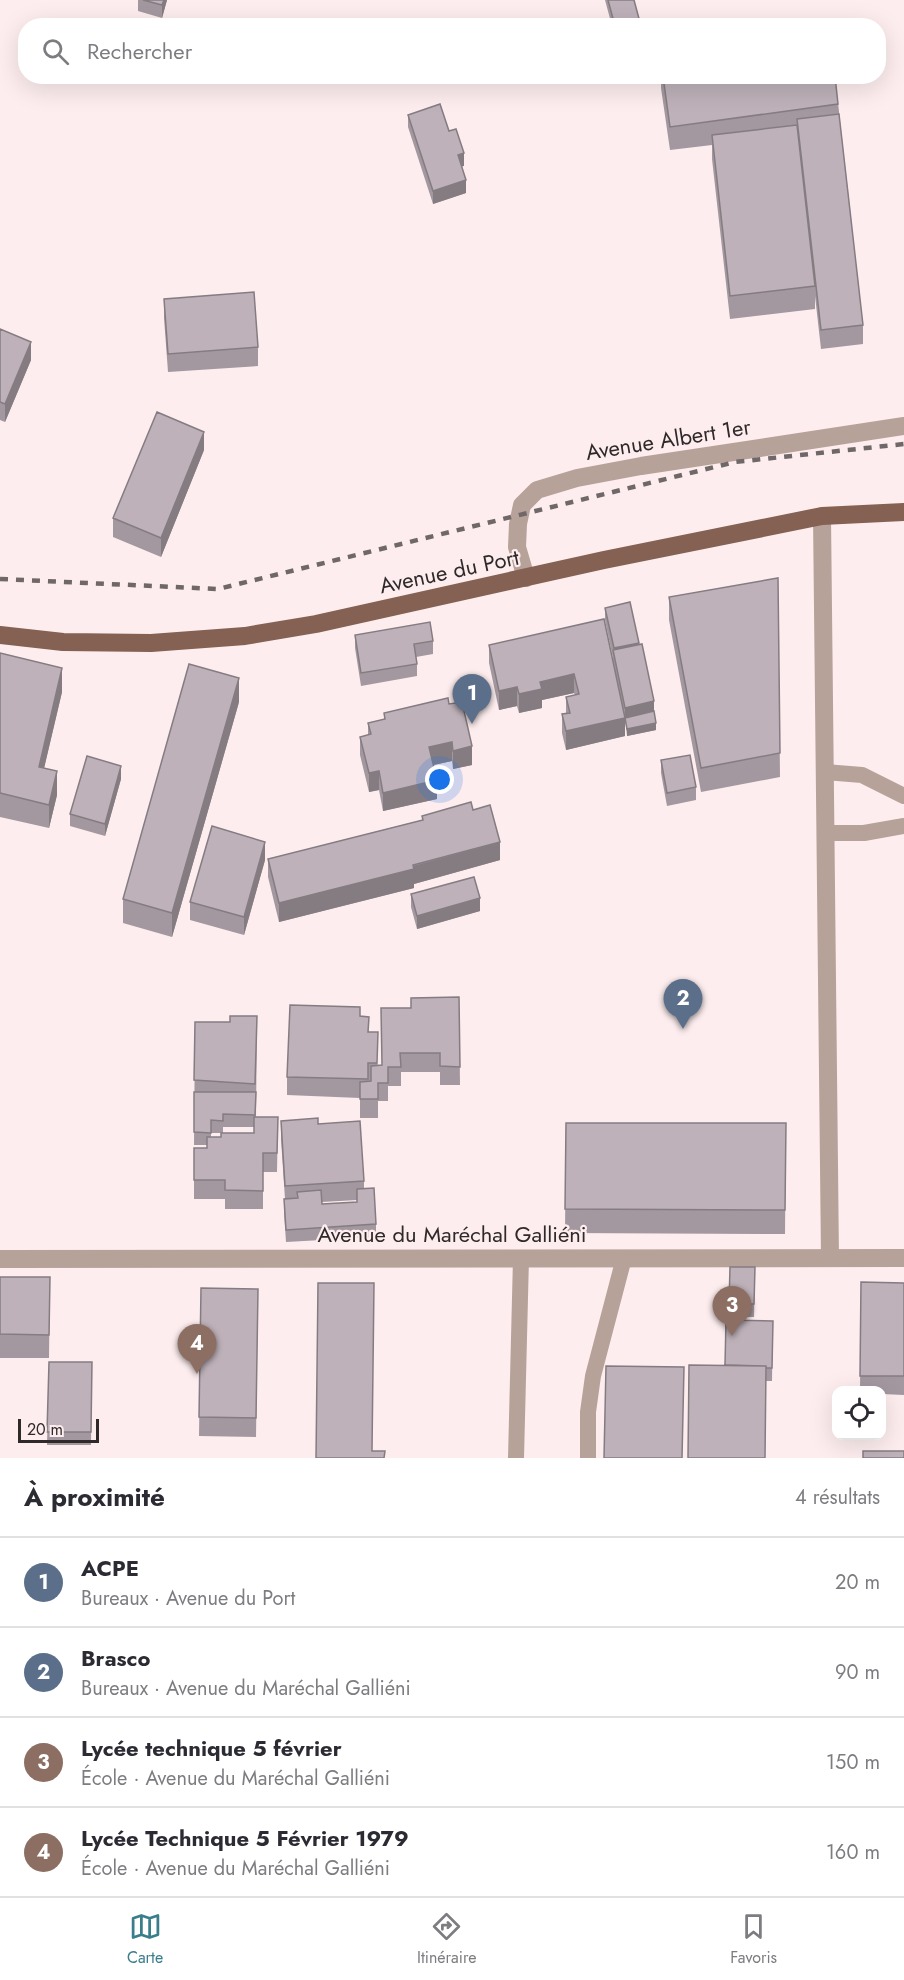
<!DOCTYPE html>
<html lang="fr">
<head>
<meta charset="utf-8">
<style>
  body { margin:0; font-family:Jost,sans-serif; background:#f7f7f7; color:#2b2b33 }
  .controls { position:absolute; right:18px; bottom:18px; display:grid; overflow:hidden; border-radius:12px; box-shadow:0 6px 24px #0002 }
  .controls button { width:54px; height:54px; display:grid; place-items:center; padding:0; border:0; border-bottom:2px solid #e1e1e2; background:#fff; color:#2b2b33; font:30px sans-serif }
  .scale { position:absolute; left:18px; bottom:15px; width:81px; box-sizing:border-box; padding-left:6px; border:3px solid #2f292a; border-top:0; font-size:16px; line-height:21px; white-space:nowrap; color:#2f292a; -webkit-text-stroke:4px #fdedee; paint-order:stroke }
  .you { position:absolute; left:440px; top:780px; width:21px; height:21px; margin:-15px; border:4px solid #fff; border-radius:50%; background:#1a73e8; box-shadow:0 0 0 9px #1a73e833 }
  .badge { display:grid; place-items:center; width:39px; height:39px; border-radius:50%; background:#397e8b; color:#fff; font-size:20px; font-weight:700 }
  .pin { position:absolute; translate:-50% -50px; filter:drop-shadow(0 2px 3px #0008) }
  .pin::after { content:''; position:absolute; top:32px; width:21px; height:18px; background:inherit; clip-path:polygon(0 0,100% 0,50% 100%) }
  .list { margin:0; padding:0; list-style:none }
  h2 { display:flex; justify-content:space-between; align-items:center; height:78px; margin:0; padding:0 24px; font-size:26px }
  h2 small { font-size:20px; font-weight:400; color:#7c7c81 }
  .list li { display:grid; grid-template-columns:39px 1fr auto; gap:18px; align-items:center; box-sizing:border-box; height:90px; padding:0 24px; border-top:2px solid #e1e1e2 }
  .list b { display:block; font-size:22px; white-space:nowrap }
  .list p { margin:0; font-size:20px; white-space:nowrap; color:#7c7c81 }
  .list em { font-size:20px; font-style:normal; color:#7c7c81 }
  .icon { flex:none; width:33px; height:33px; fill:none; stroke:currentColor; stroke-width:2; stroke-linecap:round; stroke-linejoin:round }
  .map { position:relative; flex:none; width:904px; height:1458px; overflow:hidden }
  .search { position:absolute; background:#fff; box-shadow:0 6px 24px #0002; left:18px; right:18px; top:18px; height:66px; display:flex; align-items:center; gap:15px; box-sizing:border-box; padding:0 21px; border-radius:24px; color:#7c7c81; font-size:22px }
  .sheet { height:438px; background:#fff }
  nav { display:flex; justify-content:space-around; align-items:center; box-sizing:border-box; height:84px; border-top:2px solid #e1e1e2; background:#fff; font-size:16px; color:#7c7c81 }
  nav a { display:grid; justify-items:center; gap:3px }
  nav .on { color:#397e8b }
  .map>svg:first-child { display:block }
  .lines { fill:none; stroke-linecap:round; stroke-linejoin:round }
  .lane { stroke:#b7a29a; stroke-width:16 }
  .street { stroke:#b7a29a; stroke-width:18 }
  .primary { stroke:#846153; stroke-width:18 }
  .rail { stroke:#706768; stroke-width:4.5; stroke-dasharray:8 8; stroke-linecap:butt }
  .wall { fill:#a3989f; fill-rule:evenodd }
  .shaded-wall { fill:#857c82 }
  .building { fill:#beb1b9; stroke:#857c82; stroke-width:1.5 }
  .labels { text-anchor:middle; stroke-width:4.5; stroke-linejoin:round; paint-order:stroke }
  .street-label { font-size:22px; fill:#2f292a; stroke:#fdedee }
</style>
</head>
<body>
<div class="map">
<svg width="904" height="1458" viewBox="0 0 904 1458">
  <rect width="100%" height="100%" fill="#fdedee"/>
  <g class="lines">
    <path class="lane" d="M825 772 862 775 904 796
      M826 833H864L904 826
      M516 1458 521 1258
      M588 1458V1412L593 1376 624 1258"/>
    <path class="street" d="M822 516 830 1258
      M526 578 517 547 518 524 522 505 537 490 577 478 641 466 904 426
      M0 1259 904 1258"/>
    <path class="primary" d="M0 635 63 642 151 643 245 636 316 624 604 560 822 516 904 512"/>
    <path class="rail" d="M0 579 218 589 735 462 904 444"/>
  </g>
  <path class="wall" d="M138 0H167L162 18 138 11Z
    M605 0H634L641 26H612Z
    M661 76H835L863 325V344L821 349 815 296V309L730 319 712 159V145L670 150 661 88Z
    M408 115 449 131 464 166H462L466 193 433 204 408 127Z
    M164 299 258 347V366L168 372 164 318Z
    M0 329 31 360 5 422 0 420Z
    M204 450 161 557 113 537V518Z
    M778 578 780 777 701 792 669 620V597Z
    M605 608 639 644 654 714 656 730 627 736 625 719V736L566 750 562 733V714H566V697L575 695 574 693 542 700V708L519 713 517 706 499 710 489 663V645L613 663V658L605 620Z
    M355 635 433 641V654L416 657 417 664V676L361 686 355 648Z
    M0 653 62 692 44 768 57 795 49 828 0 817Z
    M239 702 172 937 123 923V899Z
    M449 704 472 765 453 769 452 761 433 765 437 799 383 811 379 790 369 792 360 755V737L368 735V723L384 719V713Z
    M661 760 696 787V800L667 806 661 773Z
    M121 779 105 836 70 826V814Z
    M473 810 500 860 414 884V888L279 922 268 877V859L422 820V816Z
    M265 860 244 935 190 920V902Z
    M411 894 480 911 417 929 411 907Z
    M459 997 460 1085H440V1072H401V1086H388V1101H378V1118H360V1098L287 1095V1077L360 1016 369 1032 378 1066 382 1065 411 1008Z
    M257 1016 256 1117H278L277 1172H263V1209H225V1199H194V1148H207V1145H194L195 1022H230ZM223 1127H254V1133H223ZM211 1133H221V1137H211Z
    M281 1121 318 1124 364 1181V1189L376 1224V1237L286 1242 284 1212 285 1199 281 1139ZM357 1200V1202L322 1204V1202Z
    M566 1123H786L785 1234 565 1233Z
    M730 1267H755L754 1317H729Z
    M0 1277H50L49 1358H0Z
    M861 1282 904 1283V1395L882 1394V1390H860Z
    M201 1288 258 1289 256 1437 199 1436Z
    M773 1321 772 1381H766L725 1365Z
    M49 1362H92L91 1445H47Z"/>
  <path class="shaded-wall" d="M164 0H167L162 18V5Z
    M464 153V166L458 167V155Z
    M466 180V193L433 204V191Z
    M31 342V360L5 422V404Z
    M204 432V450L161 557V538Z
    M639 643V655L614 653V648Z
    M62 668V692L39 790V767Z
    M574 674V693L542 700V708L519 713V694L540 682Z
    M239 678V702L172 937V913Z
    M517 687V706L499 710V691Z
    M654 701V714L625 720V708Z
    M625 718V736L566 750V731Z
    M656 723V730L627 736V729Z
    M452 742V761L429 766V747Z
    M472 746V765L453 769V751Z
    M121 766V779L105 836V824Z
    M57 771V795L49 828V805Z
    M379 771V790L369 792V773Z
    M437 780V799L383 811V793Z
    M265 842V860L244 935V917Z
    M500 842V860L414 884V888L279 922V903Z
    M480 898V911L417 929V916Z"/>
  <path class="building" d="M143 0H164L162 5Z
    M608 0H634L641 26H615Z
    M663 76H835L838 104 670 127Z
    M440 104 449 131 456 129 464 153 458 155 466 180 433 191 408 115Z
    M839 114 863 325 821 330 797 119Z
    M797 125 815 286 730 296 712 135Z
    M254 292 258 347 168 354 164 299Z
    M0 329 31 342 5 404 0 402Z
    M157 412 204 432 161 538 113 518Z
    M778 578 780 753 701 768 669 597Z
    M630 602 639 643 614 648 605 608Z
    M604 619 625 718 566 731 562 714 570 713 566 697 579 694 574 674 540 682 542 689 519 694 517 687 499 691 489 645Z
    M430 622 433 641 414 644 417 664 361 673 355 635Z
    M642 644 654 701 625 708 613 650Z
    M0 653 62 668 39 767 57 771 49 805 0 793Z
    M189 664 239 678 172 913 123 899Z
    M448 698 449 704 462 702 472 746 453 751 452 742 429 747 437 780 383 793 379 771 369 773 360 737 371 734 368 723 385 719 384 713Z
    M654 711 656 723 627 729 625 718Z
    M690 755 696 787 667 793 661 760Z
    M87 756 121 766 105 824 70 814Z
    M471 802 473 810 490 805 500 842 413 865 414 869 279 903 268 859 423 820 422 816Z
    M212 826 265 842 244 917 190 902Z
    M474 877 480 898 417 916 411 894Z
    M459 997 460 1067 440 1066V1053H400L401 1067H388V1083H378V1099H360V1082L371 1081V1066L382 1065 381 1008H411V998Z
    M290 1005 360 1007V1016L369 1017 368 1032H378L377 1063H368V1079L287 1077Z
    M230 1016H257L255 1084 194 1080 195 1022H230Z
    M194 1092H256L255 1115 223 1114V1121L211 1120V1133L194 1132Z
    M254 1117H278L277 1153H263V1191L225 1190V1180H194V1148H207V1137H221V1133H254Z
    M318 1118V1124L360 1121 364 1181 285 1186 281 1121Z
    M566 1123H786L785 1210 565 1209Z
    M374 1188 376 1224 286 1230 284 1199 298 1198 297 1192 321 1190 322 1204 357 1202V1189Z
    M730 1267H755L754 1304H729Z
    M0 1277H50L49 1335 0 1334Z
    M861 1282 904 1283V1376H860Z
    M318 1283H374L372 1451H385L384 1458H316Z
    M201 1288 258 1289 256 1418 199 1417Z
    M726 1320 773 1321 772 1368H766V1366L725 1365Z
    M49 1362H92L91 1432H47Z
    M689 1365 766 1366 765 1458H688Z
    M606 1366 684 1367 682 1458H604Z
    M863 1451H904V1458H863Z"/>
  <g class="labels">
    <g class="street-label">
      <text transform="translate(668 439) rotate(-9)" y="8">Avenue Albert 1er</text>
      <text transform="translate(449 571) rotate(-12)" y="8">Avenue du Port</text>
      <text x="452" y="1242">Avenue du Maréchal Galliéni</text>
    </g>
  </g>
</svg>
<div class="controls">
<button><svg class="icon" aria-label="locate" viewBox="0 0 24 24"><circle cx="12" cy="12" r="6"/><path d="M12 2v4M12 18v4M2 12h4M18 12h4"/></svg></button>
</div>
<div class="scale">20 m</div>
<div class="you"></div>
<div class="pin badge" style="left:472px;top:724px;background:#5c6f8a">1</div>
<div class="pin badge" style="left:683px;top:1029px;background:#5c6f8a">2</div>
<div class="pin badge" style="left:732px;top:1336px;background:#8d6e63">3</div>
<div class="pin badge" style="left:197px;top:1374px;background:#8d6e63">4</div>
<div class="search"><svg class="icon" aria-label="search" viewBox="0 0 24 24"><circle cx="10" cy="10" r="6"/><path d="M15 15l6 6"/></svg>Rechercher</div>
</div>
<section class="sheet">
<h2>À proximité<small>4 résultats</small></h2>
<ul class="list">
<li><span class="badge" style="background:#5c6f8a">1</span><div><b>ACPE</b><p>Bureaux · Avenue du Port</p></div><em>20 m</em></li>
<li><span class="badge" style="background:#5c6f8a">2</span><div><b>Brasco</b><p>Bureaux · Avenue du Maréchal Galliéni</p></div><em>90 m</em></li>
<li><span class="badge" style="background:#8d6e63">3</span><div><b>Lycée technique 5 février</b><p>École · Avenue du Maréchal Galliéni</p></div><em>150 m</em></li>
<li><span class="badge" style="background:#8d6e63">4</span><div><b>Lycée Technique 5 Février 1979</b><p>École · Avenue du Maréchal Galliéni</p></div><em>160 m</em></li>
</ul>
</section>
<nav>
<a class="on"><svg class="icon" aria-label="map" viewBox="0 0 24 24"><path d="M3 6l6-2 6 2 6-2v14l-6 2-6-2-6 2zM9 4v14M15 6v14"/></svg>Carte</a>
<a><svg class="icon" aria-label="directions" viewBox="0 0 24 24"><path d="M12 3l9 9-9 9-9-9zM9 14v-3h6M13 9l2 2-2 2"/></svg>Itinéraire</a>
<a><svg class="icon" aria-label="saved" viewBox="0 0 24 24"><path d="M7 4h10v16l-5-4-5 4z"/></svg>Favoris</a>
</nav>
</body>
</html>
